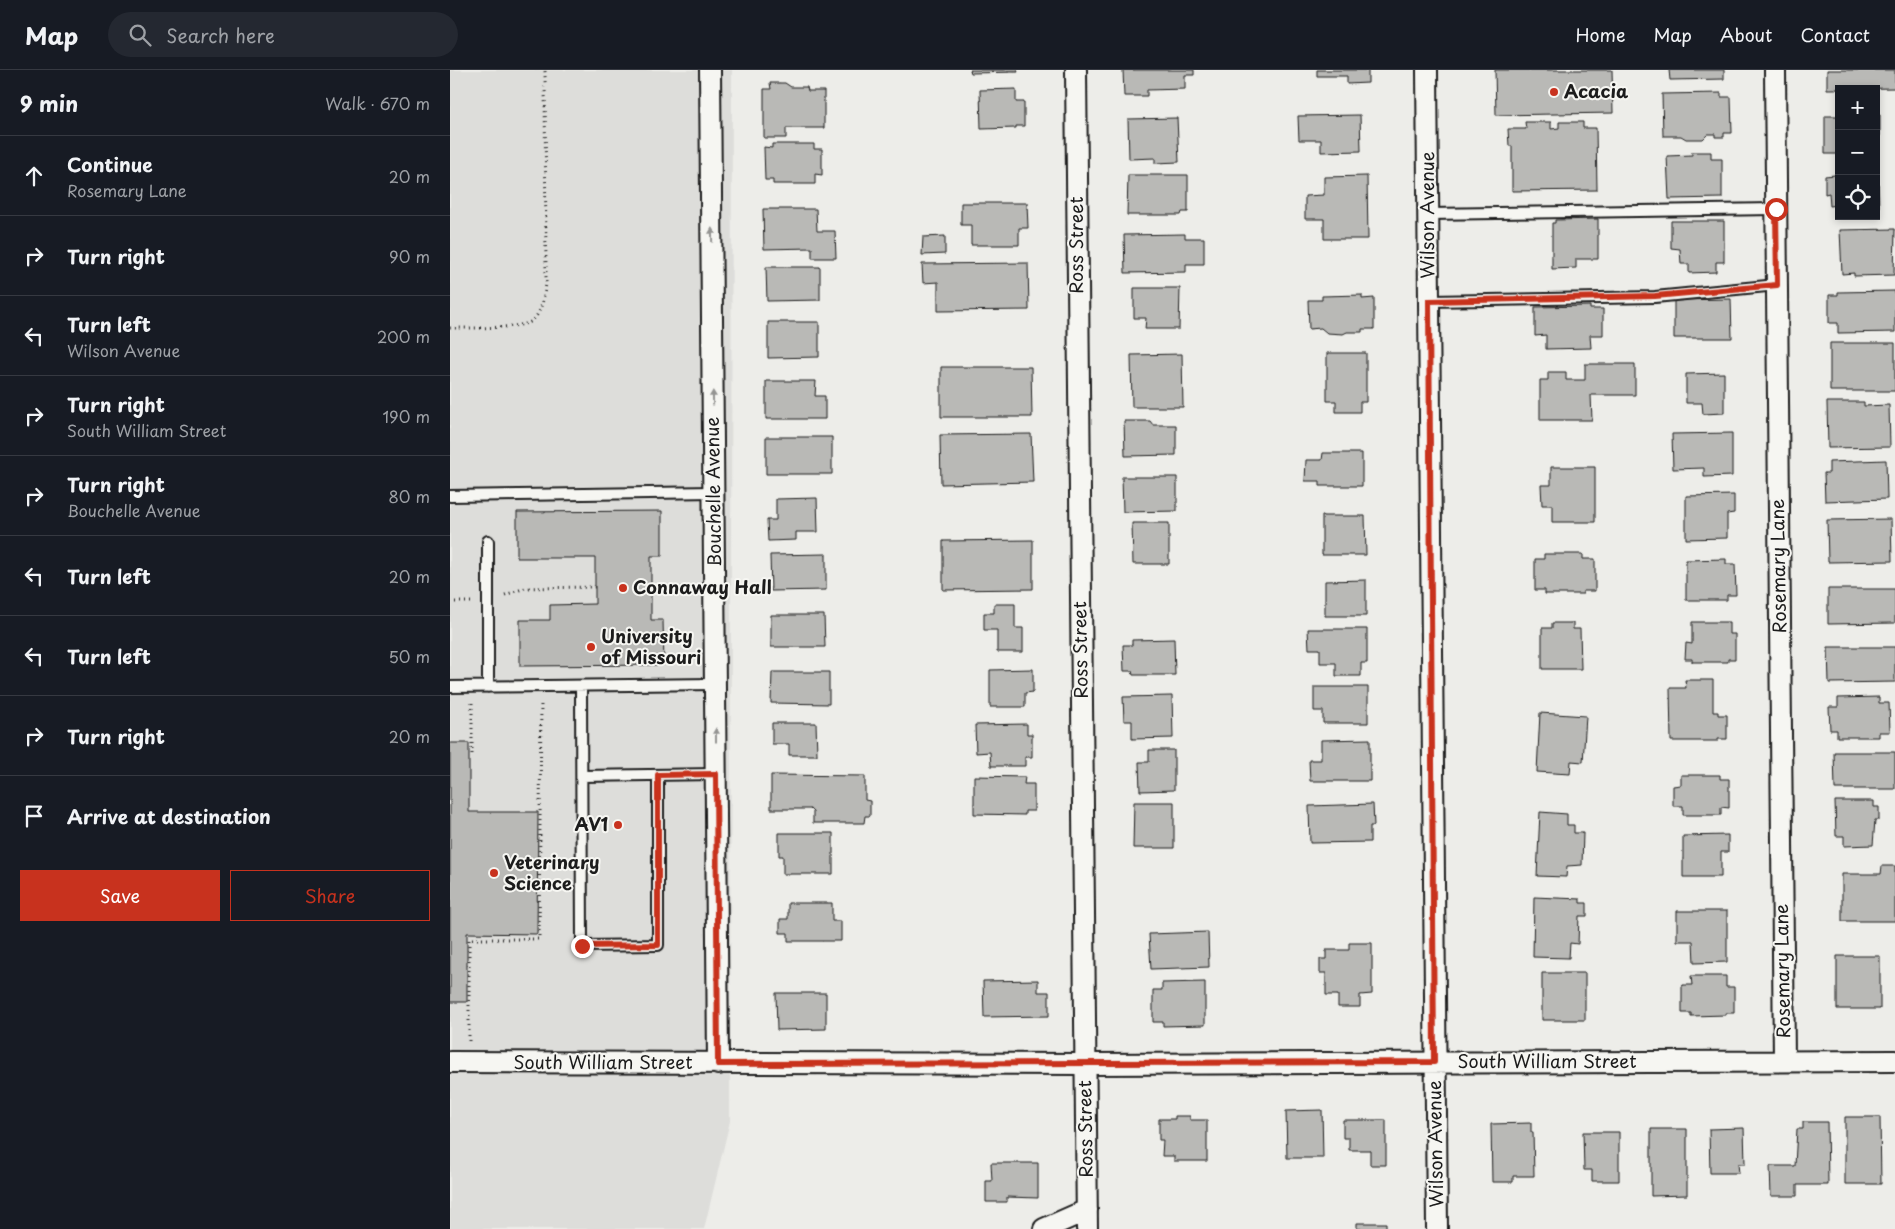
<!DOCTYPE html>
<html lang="en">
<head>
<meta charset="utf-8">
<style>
  body { margin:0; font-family:"Playpen Sans",sans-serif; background:#242831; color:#f1f3f6 }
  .controls { position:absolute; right:15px; top:15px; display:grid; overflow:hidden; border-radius:0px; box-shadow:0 2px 8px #0003 }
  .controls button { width:45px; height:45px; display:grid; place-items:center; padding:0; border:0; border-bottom:1px solid #363941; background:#171b24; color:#f1f3f6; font:25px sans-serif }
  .stop { position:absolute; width:15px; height:15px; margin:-11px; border:4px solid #c8321e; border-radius:50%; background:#fff }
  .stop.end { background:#c8321e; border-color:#fff; box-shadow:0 1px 5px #0008 }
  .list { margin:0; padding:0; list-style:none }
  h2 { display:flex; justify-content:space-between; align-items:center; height:65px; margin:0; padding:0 20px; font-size:21px }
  h2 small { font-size:16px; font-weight:400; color:#9ea1a6 }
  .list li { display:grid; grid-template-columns:32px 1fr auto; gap:15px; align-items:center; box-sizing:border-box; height:80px; padding:0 20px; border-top:1px solid #363941 }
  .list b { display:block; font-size:19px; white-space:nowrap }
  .list p { margin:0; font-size:16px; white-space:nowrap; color:#9ea1a6 }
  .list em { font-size:16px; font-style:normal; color:#9ea1a6 }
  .actions { display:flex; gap:10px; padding:15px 20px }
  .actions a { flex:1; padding:11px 0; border:1px solid #c8321e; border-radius:0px; text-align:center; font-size:18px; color:#c8321e }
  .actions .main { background:#c8321e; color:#fff }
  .icon { flex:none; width:28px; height:28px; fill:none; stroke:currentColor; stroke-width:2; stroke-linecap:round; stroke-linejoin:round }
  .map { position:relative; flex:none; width:1445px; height:1159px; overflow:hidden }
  header { display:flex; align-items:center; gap:30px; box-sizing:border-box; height:70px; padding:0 25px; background:#171b24; border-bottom:1px solid #363941 }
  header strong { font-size:24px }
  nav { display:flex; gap:28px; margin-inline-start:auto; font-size:18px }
  .search { width:350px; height:45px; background:#242831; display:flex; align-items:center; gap:12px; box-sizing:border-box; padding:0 18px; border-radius:28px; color:#9ea1a6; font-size:19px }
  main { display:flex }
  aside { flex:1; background:#171b24 }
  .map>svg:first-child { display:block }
  .built { fill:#ddddda }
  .building { fill:#b9b9b6; stroke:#1c1c1c }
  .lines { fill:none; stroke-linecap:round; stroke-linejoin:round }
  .lane-casing { stroke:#1c1c1c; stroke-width:14 }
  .street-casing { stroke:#1c1c1c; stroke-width:24 }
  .path { stroke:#1c1c1c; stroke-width:3; stroke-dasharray:1 4; stroke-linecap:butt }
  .lane { stroke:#f6f6f2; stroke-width:10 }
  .street { stroke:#f6f6f2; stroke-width:20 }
  .oneway { fill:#949492 }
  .route { stroke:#c8321e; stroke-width:6 }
  .poi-dot { fill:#c8321e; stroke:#f6f6f2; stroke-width:2 }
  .labels { text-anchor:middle; stroke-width:4; stroke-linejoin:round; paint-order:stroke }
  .poi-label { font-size:18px; font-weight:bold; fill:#1c1c1c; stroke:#f6f6f2; text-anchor:start }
  .street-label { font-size:18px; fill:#1c1c1c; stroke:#f6f6f2 }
</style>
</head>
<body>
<header>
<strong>Map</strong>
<div class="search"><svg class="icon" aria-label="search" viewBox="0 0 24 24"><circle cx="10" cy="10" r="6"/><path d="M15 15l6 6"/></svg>Search here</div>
<nav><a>Home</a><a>Map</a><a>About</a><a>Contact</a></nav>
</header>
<main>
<aside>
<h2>9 min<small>Walk · 670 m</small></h2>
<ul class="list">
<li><svg class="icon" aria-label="ahead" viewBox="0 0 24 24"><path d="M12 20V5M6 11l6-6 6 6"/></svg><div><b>Continue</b><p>Rosemary Lane</p></div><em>20 m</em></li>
<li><svg class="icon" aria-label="right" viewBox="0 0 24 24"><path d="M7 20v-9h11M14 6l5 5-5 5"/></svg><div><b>Turn right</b></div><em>90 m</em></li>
<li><svg class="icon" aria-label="left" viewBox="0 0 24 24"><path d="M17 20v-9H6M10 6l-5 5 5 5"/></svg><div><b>Turn left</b><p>Wilson Avenue</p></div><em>200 m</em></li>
<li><svg class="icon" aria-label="right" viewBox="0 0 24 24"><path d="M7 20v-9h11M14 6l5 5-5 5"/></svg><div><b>Turn right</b><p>South William Street</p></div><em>190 m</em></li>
<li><svg class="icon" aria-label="right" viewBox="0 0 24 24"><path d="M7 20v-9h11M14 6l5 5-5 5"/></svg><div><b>Turn right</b><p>Bouchelle Avenue</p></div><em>80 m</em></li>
<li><svg class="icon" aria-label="left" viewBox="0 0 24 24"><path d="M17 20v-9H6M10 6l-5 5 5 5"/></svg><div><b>Turn left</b></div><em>20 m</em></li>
<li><svg class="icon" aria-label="left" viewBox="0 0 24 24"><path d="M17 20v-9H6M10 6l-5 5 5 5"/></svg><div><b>Turn left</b></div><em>50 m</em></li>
<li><svg class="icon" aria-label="right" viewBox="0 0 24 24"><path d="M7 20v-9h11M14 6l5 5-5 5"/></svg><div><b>Turn right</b></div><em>20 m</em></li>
<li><svg class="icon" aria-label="arrive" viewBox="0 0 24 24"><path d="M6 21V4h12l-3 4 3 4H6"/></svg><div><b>Arrive at destination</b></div></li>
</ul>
<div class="actions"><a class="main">Save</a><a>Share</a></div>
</aside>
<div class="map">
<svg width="1445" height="1159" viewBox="0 0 1445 1159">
  <rect width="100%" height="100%" fill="#edede9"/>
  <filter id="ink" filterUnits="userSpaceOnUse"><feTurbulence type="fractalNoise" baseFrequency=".02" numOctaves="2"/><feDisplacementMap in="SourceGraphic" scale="10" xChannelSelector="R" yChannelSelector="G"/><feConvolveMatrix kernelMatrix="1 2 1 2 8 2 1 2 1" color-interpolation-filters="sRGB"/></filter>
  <g filter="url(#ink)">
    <path class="built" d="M0 0H282L280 1051 254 1159H0Z"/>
    <path class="building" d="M520 0H567L568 2 521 3Z
      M673 0H744V5H735V19L697 20V26H674Z
      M867 0H918V13L897 14V6H867Z
      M1045 0H1162L1163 43 1046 45Z
      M1219 0H1274V9L1220 10Z
      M1377 0H1445V18L1377 19Z
      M320 13H335L341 17H357L358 21H374V58H336V68H314V19H321Z
      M566 19V32H574V56H566V58L531 59 530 20Z
      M1271 23V27H1281L1282 63H1274V67H1265V64H1258L1253 69H1236L1231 66H1213L1212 24Z
      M910 45 911 81 871 82V70H849L848 46Z
      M1426 45H1430V66H1426Z
      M1375 46H1389V84H1375Z
      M727 48 729 92 705 93V88L679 89 678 49Z
      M1075 52H1101V59L1109 58V52H1133V58H1146L1147 120 1062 121V76H1059L1058 59H1076Z
      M322 74H364V79H372V105L365 104V114H323V110H315L314 77 322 78Z
      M1242 82H1261V89H1272V128L1219 129 1217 86 1242 85Z
      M1426 103H1428L1429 139H1426Z
      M1385 104H1389V135L1380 136 1379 123 1375 124V106L1385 105Z
      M678 105H738V142H732L731 145H677Z
      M917 106 918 169H874V149H855V126L874 125V107Z
      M511 133H577L578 158H569V175H521V155H511Z
      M313 139H366L367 161H385L386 188H362V178L314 179Z
      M1148 149V189H1126V198L1102 199V153H1105V150Z
      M1221 151H1274V192H1266V202L1239 203V194H1231L1230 179 1221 178Z
      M1445 159 1444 205 1404 206V203L1392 204 1390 160Z
      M735 164V168H754V194H736V202L675 203 674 165Z
      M495 166V184L472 185 473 167Z
      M578 193 579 240 488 241V212L473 213 472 194Z
      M316 197H370V230L317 231Z
      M684 218H730L729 259H695L696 248H684Z
      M1445 221V262L1388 263V253H1379V225H1388V222Z
      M912 225V229L924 228V259H912V262H897L893 264 877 263 871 258 859 259 858 230H872V226Z
      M1281 229 1282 268H1224V230Z
      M1140 236V239H1153V265H1140L1141 278 1096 279V265L1085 266V237Z
      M318 252H369V287L318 288Z
      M1380 273H1445V321H1380Z
      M877 283H916V332H910V342H886V331H877Z
      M732 284 733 337H682L681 285Z
      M1135 294H1185V325H1141L1142 350H1090V310H1098V302H1116V310H1135Z
      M491 297H581L582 347H491Z
      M1274 303V343L1253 344 1252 333H1236V304Z
      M316 311H366L365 326H375V349H316Z
      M1377 332H1414V336L1439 335 1440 377 1378 378Z
      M674 351H700L703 355H726V385L675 386Z
      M1282 363V406L1254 407V398L1223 399 1222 364Z
      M581 364 583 412 491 414 490 365Z
      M316 367H382V404H316Z
      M873 383H912V416H870V411H855L856 390H872Z
      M1436 390 1437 429 1375 431 1374 403H1379V392Z
      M1101 397H1145V452H1102V435H1092L1091 415H1101Z
      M672 407H727V441L673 442Z
      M1284 425V443L1277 444V468L1236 469V426Z
      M367 428 368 462H346V470L318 471 317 450H326V429Z
      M212 441V486H201V550H213L214 595 70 596V550H100V535L145 534V488H67V442Z
      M872 446H915L916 485H872Z
      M1441 449 1442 491 1378 492 1377 450Z
      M682 453H719V494H683Z
      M583 470V519L493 520V471Z
      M376 484V520L321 521 320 485Z
      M1094 484H1133V489H1145V521H1133V524H1095V520H1085V489H1094Z
      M1276 489V494H1285L1286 525H1277V530H1236V490Z
      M916 510V546H875V511Z
      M1378 519H1445V553L1378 554Z
      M544 534H565V558H573V582H547V560H534V543H544Z
      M321 545H374L375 577H321Z
      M1242 552H1279V564H1285V589H1278V592H1242V589H1235L1236 573 1242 574Z
      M1102 553H1123V559H1130L1131 599H1092V558H1102Z
      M858 559H917V593H911V606H886V593H870V579H859Z
      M724 569 725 605H683L682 601H674L673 575H682V570Z
      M1378 577H1445V612L1379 613Z
      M583 599V622L575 623V637H540V600Z
      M322 602H379V634L321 633Z
      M1235 610H1263V642H1268V645H1277V669H1268V671H1221L1220 618H1236Z
      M864 617H918V653H873V641H864Z
      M722 626 723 668 682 669V651H674L673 627Z
      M1429 627V633H1439L1440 662H1429V667H1387V660H1380L1379 637H1388V628Z
      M1090 643 1136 646 1133 692 1121 691 1120 704 1087 702Z
      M322 653H366L367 685H339V674H322Z
      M577 654V664H582V687H575V696H541L540 682 526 683 525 655Z
      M920 669V711H860L859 690H871V670Z
      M0 673H19V742H88L87 864 17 863V932H0Z
      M699 680H724V720L690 721 689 692H699Z
      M1384 682H1445V719H1385Z
      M321 705 415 706V730L420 731V746H415L414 753H363V742L360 739H321Z
      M1231 705H1270V709H1279V738L1271 737V745H1233V736H1223V716L1231 715Z
      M524 706 575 707 574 714H584V741H575V745L524 744Z
      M1385 731H1424V737H1429V750H1425L1423 775 1394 776V766H1386Z
      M684 732H724V778H683Z
      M923 734 924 756H920V772L860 773 859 736Z
      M1090 742 1117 744V755H1124V763H1133L1132 795 1117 796 1116 807 1087 806Z
      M329 763H383V804H333V786H329Z
      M1278 765V782H1271V807H1233V766Z
      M1432 796H1445V851H1392V804H1431Z
      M1084 827 1130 829V833H1137V846H1129L1128 874 1120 873 1119 888 1083 887Z
      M338 833H382V851H391V871H338V863H330V849H338Z
      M1227 841H1277V892L1244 893 1243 871H1227Z
      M758 862 759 897 701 899 699 864Z
      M899 873H922V924L910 925V937H888V925H876V903H870V889H876V880H899Z
      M1387 886H1430V939H1387Z
      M1092 903H1135V950H1092Z
      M1241 906H1276V917H1284V943H1276V945L1241 946V943H1232V915H1242Z
      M588 910V922H599V946L534 947 533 911Z
      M755 912V955L713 956V952H703V920H712V913Z
      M326 923H376V959L327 960Z
      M872 1040 873 1088H837L836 1041Z
      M725 1046H740V1050H757V1091H724V1086H712L713 1070H709V1049H725Z
      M1395 1047H1430L1431 1114H1395Z
      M893 1050H936V1095H920V1080H899V1068H893Z
      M1353 1052H1377L1378 1115H1347V1126H1321L1320 1096H1345L1347 1059H1353Z
      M1081 1053V1062H1083L1084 1106H1063V1112H1042L1041 1054Z
      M1294 1058 1295 1094H1288L1289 1103H1260L1259 1059Z
      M1201 1059H1237V1125L1201 1126Z
      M1133 1062H1169V1111H1142V1100H1134Z
      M541 1093H588V1128L557 1127V1132H536V1111H542Z
      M907 1153H936V1159H907Z"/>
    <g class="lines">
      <defs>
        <path id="lane" d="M978 144 1326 139
          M979 231 1205 227 1327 215
          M0 426 264 422
          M131 616 132 876 208 875V705
          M0 617 265 614
          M38 617V471
          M132 706 266 704"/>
        <path id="street" d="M260 0 268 994
          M626 0 637 1159
          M977 0 987 1159
          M1325 0 1334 991
          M0 992 636 994 1445 991
          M594 1159 637 1140"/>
      </defs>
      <use href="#lane" class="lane-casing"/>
      <use href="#street" class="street-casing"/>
      <path class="path" d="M0 258C16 258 71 259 82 251 92 242 94 226 96 214L95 0
        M201 519 243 517
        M55 525 75 518 145 517
        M0 532H22
        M22 684V633
        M19 971V869H89L91 632"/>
      <use href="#lane" class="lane"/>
      <use href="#street" class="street"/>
    </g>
    <defs><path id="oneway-solid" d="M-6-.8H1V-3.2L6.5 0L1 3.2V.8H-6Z" transform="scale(1.25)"/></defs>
    <g class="oneway">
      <use href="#oneway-solid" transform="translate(262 165) rotate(-91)"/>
      <use href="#oneway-solid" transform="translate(263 328) rotate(-91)"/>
      <use href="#oneway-solid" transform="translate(266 665) rotate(-90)"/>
    </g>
  </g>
  <g class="lines" filter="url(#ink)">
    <path class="route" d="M132 876 208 875V705L266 704 268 994 984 992 979 231 1205 226 1327 215 1326 139"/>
  </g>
  <g class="poi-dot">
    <circle cx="1104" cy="22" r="5"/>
    <circle cx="173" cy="518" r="5"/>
    <circle cx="141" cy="577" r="5"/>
    <circle cx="168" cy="755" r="5"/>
    <circle cx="44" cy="803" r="5"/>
  </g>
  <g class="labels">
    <g class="poi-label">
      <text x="1114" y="28">Acacia</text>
      <text x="183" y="524">Connaway Hall</text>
      <text x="151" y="573">University<tspan x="151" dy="21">of Missouri</tspan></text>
      <text x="158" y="761" text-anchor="end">AV1</text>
      <text x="54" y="799">Veterinary<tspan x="54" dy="21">Science</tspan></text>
    </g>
    <g class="street-label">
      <text transform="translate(978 145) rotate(-90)" y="6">Wilson Avenue</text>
      <text transform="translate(627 175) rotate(-90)" y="6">Ross Street</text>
      <text transform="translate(264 422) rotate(-91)" y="6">Bouchelle Avenue</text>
      <text transform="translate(1329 496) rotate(-91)" y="6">Rosemary Lane</text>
      <text transform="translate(631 580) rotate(-91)" y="6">Ross Street</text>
      <text transform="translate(1333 901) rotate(-91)" y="6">Rosemary Lane</text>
      <text x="1097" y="998">South William Street</text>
      <text x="153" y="999">South William Street</text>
      <text transform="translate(636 1059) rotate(-91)" y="6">Ross Street</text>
      <text transform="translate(986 1074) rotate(-91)" y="6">Wilson Avenue</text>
    </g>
  </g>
</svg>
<div class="controls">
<button>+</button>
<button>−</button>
<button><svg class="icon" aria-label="locate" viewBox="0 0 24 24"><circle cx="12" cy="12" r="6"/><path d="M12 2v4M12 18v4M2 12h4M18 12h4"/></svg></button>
</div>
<div class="stop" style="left:1326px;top:139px"></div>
<div class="stop end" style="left:132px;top:876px"></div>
</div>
</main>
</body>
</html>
